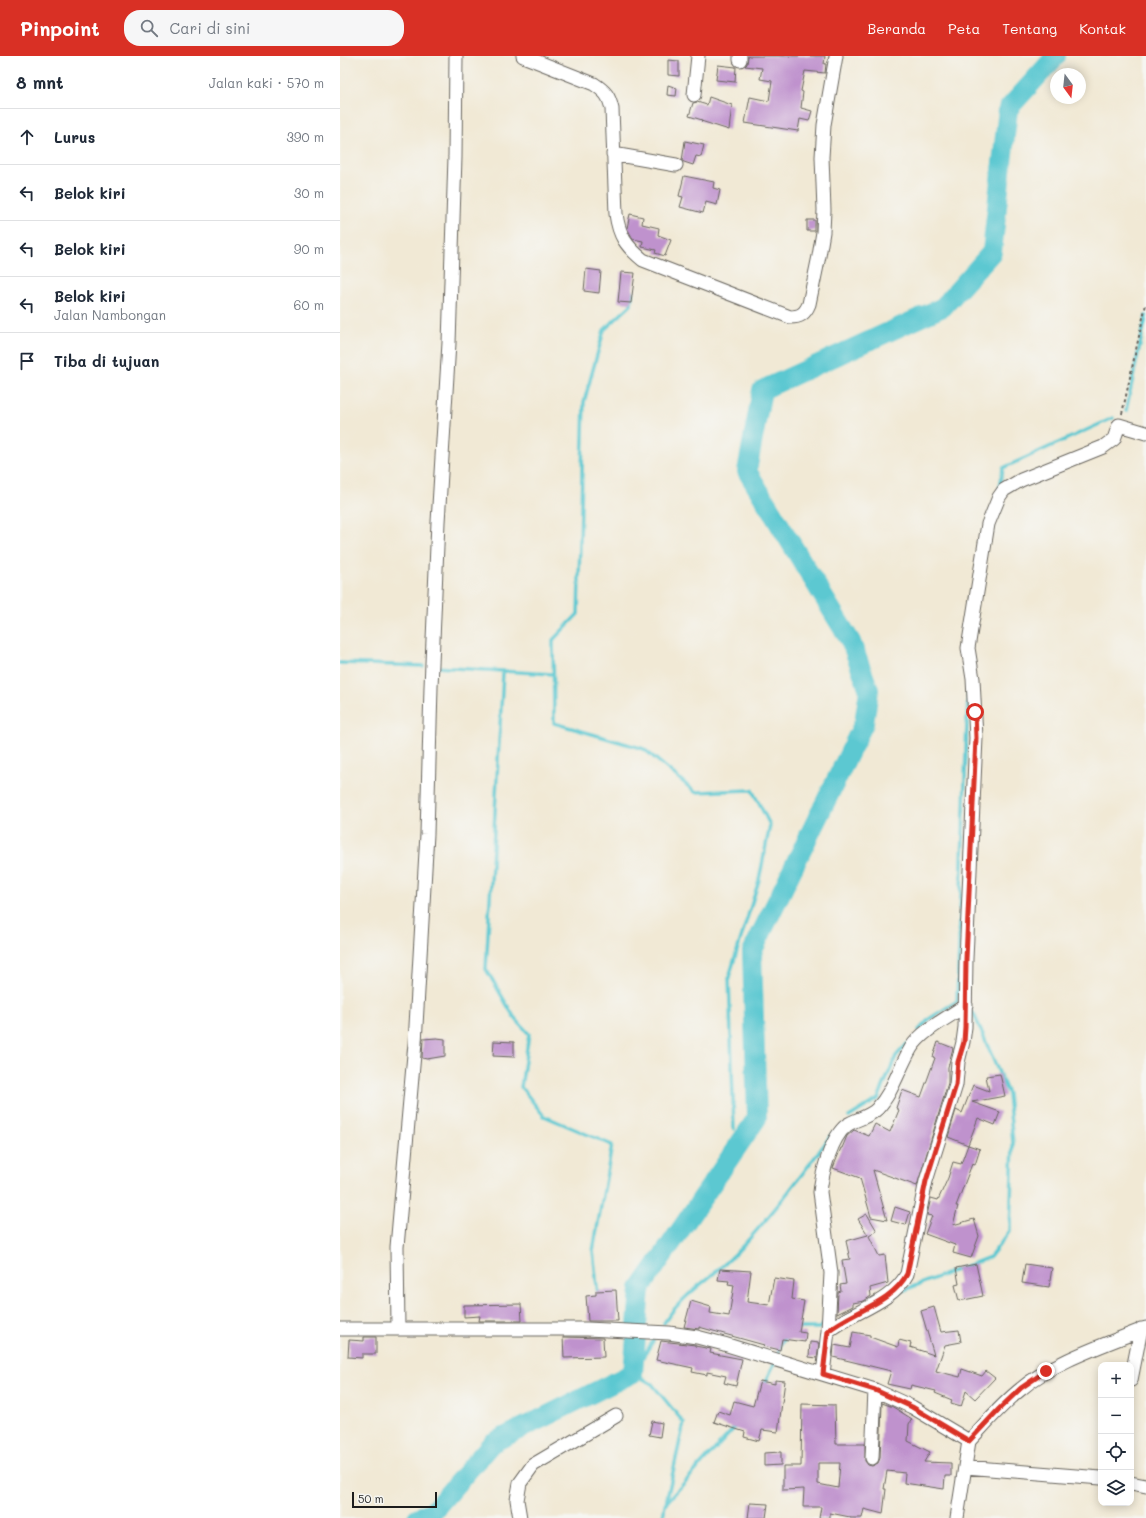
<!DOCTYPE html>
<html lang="id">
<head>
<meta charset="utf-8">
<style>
  body { margin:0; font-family:Mali,sans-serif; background:#f6f6f7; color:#1f2937 }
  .controls { position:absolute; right:12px; bottom:12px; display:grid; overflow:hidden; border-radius:8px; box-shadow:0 2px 10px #0003 }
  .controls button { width:36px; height:36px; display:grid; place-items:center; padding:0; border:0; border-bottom:1px solid #e0e1e3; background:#fff; color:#1f2937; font:20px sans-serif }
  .compass { position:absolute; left:710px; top:12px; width:36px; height:36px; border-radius:50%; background:#fff; box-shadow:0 2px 10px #0003; rotate:165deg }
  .scale { position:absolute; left:12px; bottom:10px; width:85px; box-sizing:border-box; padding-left:4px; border:2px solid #1c1c1c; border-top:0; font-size:11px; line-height:14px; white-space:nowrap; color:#1c1c1c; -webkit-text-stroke:3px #f6f6f2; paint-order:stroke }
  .stop { position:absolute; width:12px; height:12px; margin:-9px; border:3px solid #d93025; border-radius:50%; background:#fff }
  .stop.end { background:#d93025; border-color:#fff; box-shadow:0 1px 4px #0008 }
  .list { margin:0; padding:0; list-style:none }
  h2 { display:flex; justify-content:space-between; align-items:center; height:52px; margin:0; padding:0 16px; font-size:17px }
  h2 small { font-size:13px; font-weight:400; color:#747a83 }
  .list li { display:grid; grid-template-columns:26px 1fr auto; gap:12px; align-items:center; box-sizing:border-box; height:56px; padding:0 16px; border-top:1px solid #e0e1e3 }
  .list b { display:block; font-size:15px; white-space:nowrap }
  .list p { margin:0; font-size:13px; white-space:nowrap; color:#747a83 }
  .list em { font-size:13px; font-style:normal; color:#747a83 }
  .icon { flex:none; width:22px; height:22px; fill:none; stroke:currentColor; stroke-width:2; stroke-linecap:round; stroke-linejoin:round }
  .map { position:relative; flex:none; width:806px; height:1462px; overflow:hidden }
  header { display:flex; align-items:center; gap:24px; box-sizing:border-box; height:56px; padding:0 20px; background:#d93025; color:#fff }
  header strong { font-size:19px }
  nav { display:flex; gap:22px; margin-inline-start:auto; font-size:14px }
  .search { width:280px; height:36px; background:#f6f6f7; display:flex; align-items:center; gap:10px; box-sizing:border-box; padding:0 14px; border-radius:16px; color:#747a83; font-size:15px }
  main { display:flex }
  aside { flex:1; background:#fff }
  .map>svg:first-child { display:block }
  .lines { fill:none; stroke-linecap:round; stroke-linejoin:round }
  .stream { stroke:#5bc8d1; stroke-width:3.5 }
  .river { stroke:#5bc8d1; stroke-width:20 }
  .building { fill:#bf92cd; fill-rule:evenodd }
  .minor-casing { stroke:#67645d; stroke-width:15 }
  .path { stroke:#67645d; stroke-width:2; stroke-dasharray:3 3; stroke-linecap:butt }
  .minor { stroke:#fff; stroke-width:13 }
  .route { stroke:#d93025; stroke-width:5 }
</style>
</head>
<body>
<header>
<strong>Pinpoint</strong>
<div class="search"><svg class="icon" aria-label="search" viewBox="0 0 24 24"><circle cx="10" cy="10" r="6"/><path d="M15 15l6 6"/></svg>Cari di sini</div>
<nav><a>Beranda</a><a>Peta</a><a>Tentang</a><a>Kontak</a></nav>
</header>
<main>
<aside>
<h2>8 mnt<small>Jalan kaki · 570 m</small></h2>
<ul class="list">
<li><svg class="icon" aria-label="ahead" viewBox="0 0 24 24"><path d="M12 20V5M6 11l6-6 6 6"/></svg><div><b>Lurus</b></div><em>390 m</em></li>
<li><svg class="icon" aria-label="left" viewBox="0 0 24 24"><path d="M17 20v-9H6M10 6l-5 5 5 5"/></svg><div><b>Belok kiri</b></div><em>30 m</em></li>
<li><svg class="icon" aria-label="left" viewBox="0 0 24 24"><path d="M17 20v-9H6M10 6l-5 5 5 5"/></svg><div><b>Belok kiri</b></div><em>90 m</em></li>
<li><svg class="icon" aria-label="left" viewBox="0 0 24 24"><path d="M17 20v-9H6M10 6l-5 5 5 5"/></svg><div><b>Belok kiri</b><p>Jalan Nambongan</p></div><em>60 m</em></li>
<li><svg class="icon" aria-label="arrive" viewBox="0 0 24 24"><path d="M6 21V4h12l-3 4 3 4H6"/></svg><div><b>Tiba di tujuan</b></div></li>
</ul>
</aside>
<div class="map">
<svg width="806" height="1462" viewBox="0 0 806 1462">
  <rect width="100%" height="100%" fill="#f6f6f2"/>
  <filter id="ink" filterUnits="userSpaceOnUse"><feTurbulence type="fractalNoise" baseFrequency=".025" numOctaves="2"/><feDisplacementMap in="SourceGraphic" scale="8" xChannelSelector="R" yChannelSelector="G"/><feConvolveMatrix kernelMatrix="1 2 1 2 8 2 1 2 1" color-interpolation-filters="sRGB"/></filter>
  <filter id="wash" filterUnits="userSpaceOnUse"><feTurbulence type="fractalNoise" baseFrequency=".012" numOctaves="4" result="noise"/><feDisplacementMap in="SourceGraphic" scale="16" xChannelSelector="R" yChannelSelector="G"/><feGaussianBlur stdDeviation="0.9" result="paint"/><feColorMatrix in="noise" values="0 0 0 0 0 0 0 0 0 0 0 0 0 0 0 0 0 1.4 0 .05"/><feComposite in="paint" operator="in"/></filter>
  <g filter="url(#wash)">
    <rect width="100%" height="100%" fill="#f1e9d5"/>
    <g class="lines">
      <path class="stream" d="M292 236 291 249 264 274 244 346 238 558 213 584 214 667 304 693 355 736 412 734 430 769 419 824 389 921 394 1073
        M786 355 806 260
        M660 432 663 412 773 362
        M0 607 83 610
        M95 611 213 618
        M163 617 146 913 174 961 189 978 181 1031 204 1060 272 1089 253 1195 258 1239
        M579 974 589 963 617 945 628 638
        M509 1061 538 1043 556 1000 567 988
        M559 1236 650 1201 670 1175 673 1087 668 1038 634 958 628 954
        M324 1267C341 1239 372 1222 394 1199 430 1162 461 1120 492 1078
        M457 1272H479L485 1268
        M313 1285 293 1317 312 1328 344 1367 326 1447
        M437 1301 441 1287 448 1280
        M424 1330 435 1306
        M323 1462 325 1448 397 1369"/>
      <path class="river" d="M77 1462 93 1455 152 1387 293 1317 300 1233 417 1062 412 896 524 667 529 634 511 586 407 415 422 334 603 251 652 196 668 53 716 0"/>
    </g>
    <g id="blocks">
      <path class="building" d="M408 0H485L484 8H486L485 17 465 15 461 35 463 36 461 52 472 55 469 65 460 63 458 75 405 67 410 41 429 45 432 25 420 23 422 12 405 10 407 8Z
        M328 4 339 5V20L328 19Z
        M378 9 396 11 395 26 376 24Z
        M328 29 337 32 336 40 327 39Z
        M369 41 392 49 389 74 361 65 362 64 349 60 353 47 357 46 367 49Z
        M345 85 364 89 361 101 356 100 353 109 344 106 342 105Z
        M344 120 374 126 373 132 380 134 377 149 366 146 363 157 340 151 343 141 339 140Z
        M290 158 303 161 302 168 319 172 318 179 331 184 325 200 315 197 316 194 302 191 303 185 293 183 287 172Z
        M467 164H475V175H467Z
        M246 213 261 215 259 237 244 235Z
        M281 216 295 217 291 247 278 246Z
        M97 982 105 983V1000L87 1003 82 1002 83 983Z
        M154 985 174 986V1001L153 1000Z
        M598 986 613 992 608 1011V1027L577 1130 533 1114 547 1164 531 1161 520 1122 493 1112 501 1092H502L507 1080 514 1074 529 1080 535 1068 550 1076 559 1054 556 1052 562 1034 581 1041 595 1002 593 1001Z
        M660 1018 665 1040 632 1046 660 1056 655 1069 638 1062 628 1089 608 1081 616 1054 622 1057 633 1029 649 1035 646 1020Z
        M628 1089 640 1093 635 1109 632 1108 616 1150H618L613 1169 634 1163 639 1180 631 1202 613 1197 615 1189 585 1178 592 1160 587 1159 591 1142 598 1144 608 1122 613 1106 621 1108Z
        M555 1151 570 1156 566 1169 551 1165Z
        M527 1158 537 1175 529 1180 539 1200 545 1199 548 1227 530 1232 531 1240 524 1245 513 1247V1250L497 1258 498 1236 501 1235 500 1229 506 1228 502 1204 510 1203 506 1185 528 1179 518 1163Z
        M636 1208 643 1240 619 1245 615 1229 619 1228 616 1212Z
        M685 1208 712 1212 709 1231 682 1227Z
        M380 1213 411 1215 407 1246 429 1249 434 1222 454 1225 452 1243 464 1245 459 1276 466 1277 465 1286 442 1283 440 1294 423 1290 424 1289 359 1271V1273L344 1271 351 1245 371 1251 370 1257 389 1260 394 1229 388 1228 389 1225 378 1224Z
        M276 1234 278 1265H248L246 1240 256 1239V1235Z
        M181 1248 182 1265H139L140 1260 124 1261V1249Z
        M594 1251 601 1276 619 1274 621 1286 605 1289 596 1315 620 1321 622 1313 642 1320 646 1315 655 1322 635 1343 626 1335 621 1351 611 1348 612 1344 595 1337 596 1335 571 1329 570 1333 547 1328 551 1315 493 1301 494 1289 510 1292 513 1276 530 1279V1281L558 1291 559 1284 571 1287 570 1291 594 1299 581 1255Z
        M24 1281H36V1298H22V1302L8 1301 9 1284 24 1285Z
        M223 1281 263 1282 264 1301 224 1302Z
        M321 1285 355 1289V1290L371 1293 370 1297 402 1303 396 1330 384 1327 386 1320 367 1316V1319L352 1316 353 1312 316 1304Z
        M470 1286 479 1287 477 1302 469 1301Z
        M435 1324 445 1325 438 1376 422 1374 419 1385 404 1381 405 1376 374 1366 378 1355 390 1359 394 1345 413 1350 420 1325 435 1328Z
        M542 1347 553 1351 572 1363 569 1368 568 1385 590 1396 584 1406 611 1407V1420H605L604 1433 564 1427 565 1417 547 1415 544 1433H546L543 1458 524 1453 522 1462H510V1461L490 1457V1462H479L481 1451H463L464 1433 443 1434V1410H461L462 1348 495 1349 496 1388H525V1405L528 1409 532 1410 538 1407 540 1402ZM478 1407H500L498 1432 478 1428Z
        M312 1365 322 1367 320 1381 309 1379Z
        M441 1396V1409L424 1410V1397Z
        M410 1447 428 1448 426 1462H408Z"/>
    </g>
  </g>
  <g filter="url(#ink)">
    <use href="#blocks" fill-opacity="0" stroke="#67645d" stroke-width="1"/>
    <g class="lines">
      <defs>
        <path id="minor" d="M183 0 254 28C266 36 269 40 272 53L276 158C279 180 286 190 303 204L450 261C460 261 465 258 469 248L479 200 483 176 484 154 482 101 484 69 496 0
          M400 4V0
          M354 39 358 0
          M273 98 336 109
          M58 1272 57 1191 75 987 87 778 91 631 98 466 109 287 115 101 116 0
          M0 1273H247L329 1277 357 1281 384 1288 535 1334 572 1351 629 1385
          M488 1275 491 1217 480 1136C482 1117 491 1081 507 1069 516 1063 529 1061 537 1053 553 1036 559 1012 571 992 581 975 609 961 626 949
          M483 1318 488 1275C513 1255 552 1247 567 1218L586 1125 616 1029 618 1006 623 986 625 971 626 903 636 682 633 623 628 592 648 468 659 441 664 434 681 424 763 391 774 383 779 369 806 377
          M791 1324 801 1273
          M629 1385C646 1367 662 1348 681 1333 712 1306 767 1288 806 1272
          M532 1402 535 1334
          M625 1411 761 1422
          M791 1427 806 1430
          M180 1462 177 1444 180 1427 193 1409 276 1360
          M617 1462 629 1385"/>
      </defs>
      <use href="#minor" class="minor-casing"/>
      <path class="path" d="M782 358 806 248"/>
      <use href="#minor" class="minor"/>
    </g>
  </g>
  <g class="lines" filter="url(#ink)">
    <path class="route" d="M635 656 636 682 626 903 625 971 624 986 618 1006 616 1029 586 1125 567 1218C552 1247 513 1255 488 1275L483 1318 535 1334 572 1351 629 1385 659 1353 681 1332 706 1315"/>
  </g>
</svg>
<div class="controls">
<button>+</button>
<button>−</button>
<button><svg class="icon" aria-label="locate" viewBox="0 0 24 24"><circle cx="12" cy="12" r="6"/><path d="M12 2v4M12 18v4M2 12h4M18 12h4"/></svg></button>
<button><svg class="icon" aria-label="layers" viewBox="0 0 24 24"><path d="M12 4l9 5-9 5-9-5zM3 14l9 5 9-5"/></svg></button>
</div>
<svg class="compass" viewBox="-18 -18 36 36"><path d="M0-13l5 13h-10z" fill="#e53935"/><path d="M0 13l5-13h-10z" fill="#747a83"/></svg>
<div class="scale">50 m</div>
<div class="stop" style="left:635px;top:656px"></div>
<div class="stop end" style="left:706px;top:1315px"></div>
</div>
</main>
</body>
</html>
